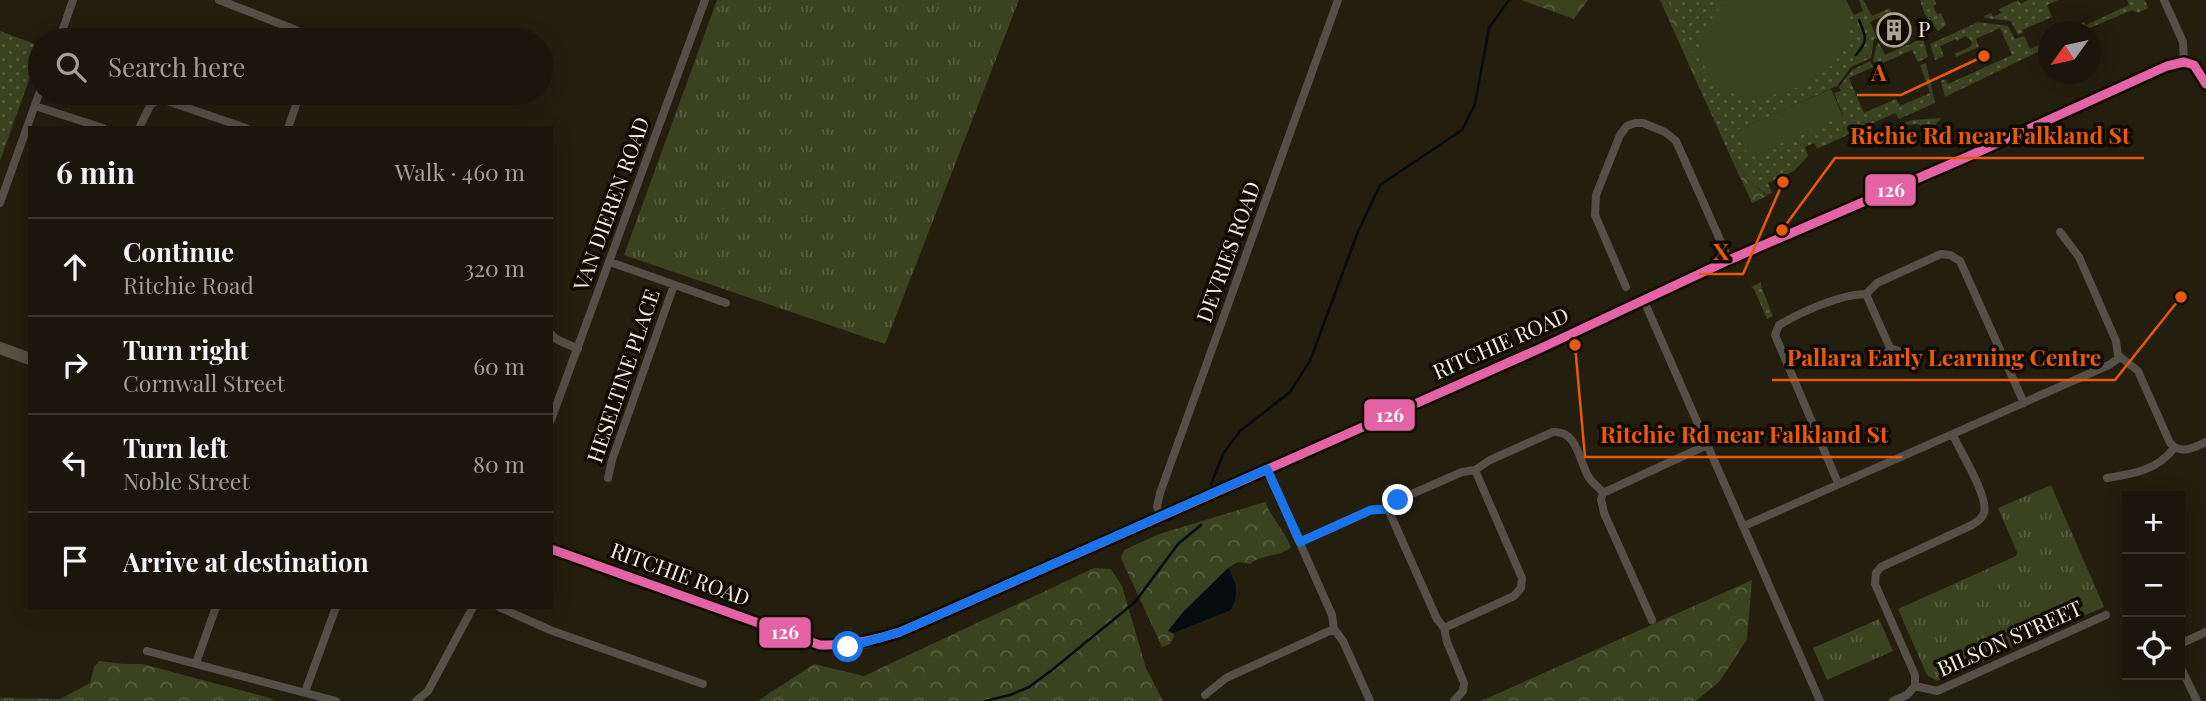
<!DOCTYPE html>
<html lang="en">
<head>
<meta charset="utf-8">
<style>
  body { margin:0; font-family:"Playfair Display",serif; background:#241f14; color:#f1f3f6 }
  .controls { position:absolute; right:21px; bottom:21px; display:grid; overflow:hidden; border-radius:0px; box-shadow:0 4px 18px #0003 }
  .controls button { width:63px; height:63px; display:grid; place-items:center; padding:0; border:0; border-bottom:2px solid #39352c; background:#1b160b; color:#f1f3f6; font:35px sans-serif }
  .compass { position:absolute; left:2038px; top:21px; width:63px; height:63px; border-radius:50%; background:#1b160b; box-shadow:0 4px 18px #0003; rotate:237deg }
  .stop { position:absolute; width:21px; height:21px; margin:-16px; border:5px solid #1a73e8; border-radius:50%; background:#fff }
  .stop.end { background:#1a73e8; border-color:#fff; box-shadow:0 2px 7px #0008 }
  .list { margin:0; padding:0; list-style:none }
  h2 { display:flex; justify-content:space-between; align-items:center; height:91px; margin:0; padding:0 28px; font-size:30px }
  h2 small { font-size:23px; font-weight:400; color:#a09f9d }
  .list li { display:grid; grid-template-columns:46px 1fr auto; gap:21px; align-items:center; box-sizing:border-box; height:98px; padding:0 28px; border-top:2px solid #39352c }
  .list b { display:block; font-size:26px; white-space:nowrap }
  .list p { margin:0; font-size:23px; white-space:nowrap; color:#a09f9d }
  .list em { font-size:23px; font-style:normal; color:#a09f9d }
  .icon { flex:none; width:38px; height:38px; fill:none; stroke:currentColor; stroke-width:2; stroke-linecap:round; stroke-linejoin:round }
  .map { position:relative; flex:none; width:2206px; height:701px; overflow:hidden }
  .search { position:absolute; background:#1b160b; box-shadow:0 4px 18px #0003; left:28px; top:28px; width:525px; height:77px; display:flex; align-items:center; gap:18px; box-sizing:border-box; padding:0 24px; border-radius:38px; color:#a09f9d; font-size:26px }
  .panel { position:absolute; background:#1b160b; box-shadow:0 4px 18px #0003; left:28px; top:126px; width:525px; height:483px; border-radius:0px }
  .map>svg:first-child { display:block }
  .grass { fill:url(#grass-dots) }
  .forest { fill:url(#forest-crowns) }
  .park { fill:url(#park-tufts) }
  .pitch { fill:#3a421f }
  .water { fill:#050d0e }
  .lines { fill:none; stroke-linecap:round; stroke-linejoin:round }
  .stream { stroke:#050d0e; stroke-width:2.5 }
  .street { stroke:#555047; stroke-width:8 }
  .secondary { stroke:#565045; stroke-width:12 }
  .bus-1-casing { stroke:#110c03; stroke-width:14 }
  .bus-1 { stroke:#e463a4; stroke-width:9 }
  .route { stroke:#1a73e8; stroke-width:9 }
  .labels { text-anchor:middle; stroke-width:7; stroke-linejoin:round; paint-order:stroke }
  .poi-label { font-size:21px; fill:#f6efdf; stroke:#110c03; text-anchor:start }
  .street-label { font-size:21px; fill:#f6efdf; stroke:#110c03 }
  .leader { fill:none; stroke:#e8590c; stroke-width:2.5 }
  .callout-dot { fill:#e8590c; stroke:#110c03; stroke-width:2.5 }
  .callout-label { font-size:23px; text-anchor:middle; font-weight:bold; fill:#e8590c; stroke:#110c03; stroke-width:7; stroke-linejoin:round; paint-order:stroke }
  .line-badge { stroke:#110c03; stroke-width:2.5 }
  .badge-label { font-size:19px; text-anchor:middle; font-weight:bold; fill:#fff }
</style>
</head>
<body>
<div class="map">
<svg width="2206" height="701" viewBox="0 0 2206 701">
  <defs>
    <pattern id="grass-dots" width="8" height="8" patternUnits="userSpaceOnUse" patternTransform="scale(1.75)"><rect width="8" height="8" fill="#3a421f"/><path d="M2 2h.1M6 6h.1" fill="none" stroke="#575e3f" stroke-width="1.8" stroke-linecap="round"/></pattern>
    <pattern id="forest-crowns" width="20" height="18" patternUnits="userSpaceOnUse" patternTransform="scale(1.75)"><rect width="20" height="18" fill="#3a421f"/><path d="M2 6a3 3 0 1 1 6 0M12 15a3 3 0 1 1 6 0" fill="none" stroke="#575e3f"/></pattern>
    <pattern id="park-tufts" width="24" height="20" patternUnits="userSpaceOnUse" patternTransform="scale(1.75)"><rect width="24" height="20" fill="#3a421f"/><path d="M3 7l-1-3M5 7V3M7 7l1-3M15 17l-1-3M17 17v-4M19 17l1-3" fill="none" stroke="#575e3f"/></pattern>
  </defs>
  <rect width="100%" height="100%" fill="#241e0f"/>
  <path class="grass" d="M1666 0H1846L1854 15 1863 11 1859 0H1863L1872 16 1890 8 1892 14 1888 16 1886 14 1870 22 1877 38 1874 39 1871 58 1851 67 1837 86 1738 130 1843 115 1834 93 1841 91 1839 87 1852 70 1870 61 1873 67 1849 78 1864 113 1896 99 1900 106 1930 93 1920 65 1926 63 1935 103 1899 119 1895 113 1817 149 1814 143 1805 147 1808 156 1794 171 1768 183 1772 193 1767 195 1748 180 1737 161 1733 162 1698 85 1703 78Z
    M1920 0H1935L1936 4 1933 6 1937 14 1941 13 1946 25 1938 31 1925 15Z
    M2018 0 2021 4 2028 0H2058L2047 5 2052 17 2022 30 2023 33 2018 35 2011 21 1984 18V16L1991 13 1993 17 2001 13 1999 9Z
    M2127 0H2145L2148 8 2138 13 2132 10 2083 31H2072L2077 29 2075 26 2084 22 2086 25 2129 5Z
    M1978 22 2008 26 2015 39 2024 36 2030 49 2048 41V47L1945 97 1941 81 1945 79 1948 84 2012 55 2000 28 1976 39 1979 47 1956 57 1955 54 1970 47 1972 43 1969 38 1965 36 1957 41 1956 39 1940 46 1944 56 1935 60 1930 44Z
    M0 31 40 46V49L0 161Z
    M1923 38 1928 57 1918 62 1912 50 1876 66 1873 60 1877 44 1879 43 1885 55Z
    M1941 118 1933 128 1934 131 1929 133 1918 124 1904 125V123L1913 120Z
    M1761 282V286L1773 316 1767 319 1754 289 1751 287Z"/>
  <path class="forest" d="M1521 0H1588L1574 19Z
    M1660 0H1668L1703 78 1698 85Z
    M1737 161 1748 180 1767 196 1752 203 1733 162Z
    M1265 502C1272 518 1284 531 1291 547 1279 558 1263 553 1250 564L1238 562 1228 568 1168 631 1173 633 1174 637 1170 644 1162 647 1121 558 1124 550 1159 534Z
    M1094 568 1111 569 1122 586 1146 668 1163 701H758L814 664 864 676Z
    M1752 580 1747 639 1720 681 1696 701H1481Z
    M99 661 124 664H142L270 698 274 701H0V698L60 699 90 683 94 667Z"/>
  <path class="park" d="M717 0H1019L885 344 624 255Z
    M2051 485 2104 607 1937 681 1927 675 1898 609 2016 556 2017 552 1998 508Z
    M1879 619 1893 651 1827 680 1813 648Z"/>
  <path class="pitch" d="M1728 0H1844C1886 78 1715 140 1702 57 1698 34 1712 14 1728 0Z
    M1831 89 1843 116 1749 158 1737 130Z"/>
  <path class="water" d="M1228 568C1237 584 1239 593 1231 610L1173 633 1168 631 1182 613Z"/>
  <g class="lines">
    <path class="stream" d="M1856 55C1869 40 1866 37 1859 20
      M1211 484 1223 454 1240 431 1290 392 1310 361 1357 234 1380 185 1462 130 1475 104 1489 28 1509 0
      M985 701 1010 695 1029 687 1052 670 1135 602 1178 544 1201 525"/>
    <path class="street" d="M219 0 296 30 303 40
      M2164 0 2183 42 2184 62
      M59 40 73 0
      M35 106 103 128
      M139 128 151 104 161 99 246 128
      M288 128 300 93
      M0 203 40 91
      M2060 232 2079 257 2116 341 2118 355 2138 371 2170 443C2181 455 2193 448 2206 442
      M610 262 726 303
      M1626 287 1595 215 1596 195 1620 135 1627 126 1635 123H1643L1665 132 1676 141 1729 260
      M1866 294 1890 348 1883 363
      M1644 301 1820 701
      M551 334 556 339 578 349
      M1890 348 1904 353
      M551 420 705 0
      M1267 469 1332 615 1334 629 1343 641 1370 701
      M608 478 612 460 674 285
      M2107 478C2133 474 2158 470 2174 448
      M1838 483 1775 335 1779 325C1801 312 1841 294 1866 294L1877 283 1941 254 1950 255 1960 261 2024 403
      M1603 493 1707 445
      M1388 509 1437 619 1444 628 1447 642 1464 683 1463 691 1454 701
      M1161 516 1157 507 1160 493 1338 0
      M1744 526 2109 365 2120 357
      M1300 542 1371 510 1388 509 1398 500 1462 472 1475 470 1490 460 1553 432C1577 430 1579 460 1588 476 1592 483 1599 487 1603 493L1601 499 1604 513 1652 620
      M499 607 550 630 703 684
      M1444 628 1514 596 1521 588 1522 578 1475 470
      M2180 644 2206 632
      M147 651 336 701
      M196 663 216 607
      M2180 666 2197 701
      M1915 686V675L1875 584 1876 573 1881 567 1972 525C1977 522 1982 519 1984 513 1989 497 1960 451 1953 435
      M305 692 336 607
      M1205 695 1226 678 1334 629
      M416 701 428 691 473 607
      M1893 701 1907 695 1915 686 1937 691 2106 615"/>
    <path class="secondary" d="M0 348 30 359
      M551 549 820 645C854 647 868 643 900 632L1539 349 1729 260 1967 157 2167 66 2184 62 2194 65 2206 84"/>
    <defs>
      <path id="bus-1" d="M551 549 820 645C849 646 873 641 900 632L1539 349 1729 260 1967 157 2167 66 2184 62 2194 65 2206 84"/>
    </defs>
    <use href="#bus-1" class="bus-1-casing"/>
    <use href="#bus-1" class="bus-1"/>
  </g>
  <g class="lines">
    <path class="route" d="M848 647 900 632 1267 469 1300 542 1371 510 1388 509 1398 500"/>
  </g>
  <defs>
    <symbol id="building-ring" viewBox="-11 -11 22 22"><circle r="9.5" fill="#110c03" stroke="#aca696" stroke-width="1.5"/><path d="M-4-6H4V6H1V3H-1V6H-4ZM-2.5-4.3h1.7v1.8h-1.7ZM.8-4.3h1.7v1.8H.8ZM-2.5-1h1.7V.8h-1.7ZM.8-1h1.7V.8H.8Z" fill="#aca696"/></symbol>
  </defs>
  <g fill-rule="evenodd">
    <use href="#building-ring" x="1875" y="11" width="38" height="38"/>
  </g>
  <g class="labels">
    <g class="poi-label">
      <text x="1918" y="37">P</text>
    </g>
    <g class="street-label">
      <text transform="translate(612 204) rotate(-70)" y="7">VAN DIEREN ROAD</text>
      <text transform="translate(1229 252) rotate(-70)" y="7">DEVRIES ROAD</text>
      <text transform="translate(1501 344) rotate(-24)" y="7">RITCHIE ROAD</text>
      <text transform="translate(624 376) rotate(-71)" y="7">HESELTINE PLACE</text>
      <text transform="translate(680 575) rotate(20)" y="7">RITCHIE ROAD</text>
      <text transform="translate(2010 639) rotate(-24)" y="7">BILSON STREET</text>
    </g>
  </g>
  <path class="leader" d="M1984 56L1901 95H1857M1782 230L1835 158H2144M1783 182L1743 274H1699M2181 297L2115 380H1772M1575 345L1585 457H1902"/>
  <g class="callout-dot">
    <circle cx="1984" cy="56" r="7"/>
    <circle cx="1782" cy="230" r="7"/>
    <circle cx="1783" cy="182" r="7"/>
    <circle cx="2181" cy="297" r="7"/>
    <circle cx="1575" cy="345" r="7"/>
  </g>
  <g class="callout-label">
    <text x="1879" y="81">A</text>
    <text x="1990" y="144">Richie Rd near Falkland St</text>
    <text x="1721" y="260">X</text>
    <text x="1944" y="366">Pallara Early Learning Centre</text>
    <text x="1744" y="443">Ritchie Rd near Falkland St</text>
  </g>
  <g class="line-badge">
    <rect x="1864" y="173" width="53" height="34" rx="7" fill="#e463a4"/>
    <rect x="1363" y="398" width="53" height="34" rx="7" fill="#e463a4"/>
    <rect x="758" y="616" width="54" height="33" rx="7" fill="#e463a4"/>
  </g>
  <g class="badge-label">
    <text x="1891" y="197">126</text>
    <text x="1390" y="422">126</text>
    <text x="785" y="639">126</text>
  </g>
</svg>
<div class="controls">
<button>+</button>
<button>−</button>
<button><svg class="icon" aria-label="locate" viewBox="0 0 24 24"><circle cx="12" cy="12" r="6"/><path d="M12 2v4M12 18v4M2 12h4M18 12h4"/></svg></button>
</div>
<svg class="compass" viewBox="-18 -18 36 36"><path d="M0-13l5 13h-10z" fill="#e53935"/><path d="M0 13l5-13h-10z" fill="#a09f9d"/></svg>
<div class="stop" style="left:848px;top:647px"></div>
<div class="stop end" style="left:1398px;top:500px"></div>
<div class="search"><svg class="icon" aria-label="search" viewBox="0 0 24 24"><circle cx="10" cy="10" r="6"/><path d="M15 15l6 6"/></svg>Search here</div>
<section class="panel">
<h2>6 min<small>Walk · 460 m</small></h2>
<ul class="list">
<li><svg class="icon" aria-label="ahead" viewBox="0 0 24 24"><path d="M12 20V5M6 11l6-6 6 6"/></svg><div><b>Continue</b><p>Ritchie Road</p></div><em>320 m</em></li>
<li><svg class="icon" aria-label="right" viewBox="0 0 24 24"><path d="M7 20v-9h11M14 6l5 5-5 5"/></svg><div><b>Turn right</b><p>Cornwall Street</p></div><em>60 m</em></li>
<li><svg class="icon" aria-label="left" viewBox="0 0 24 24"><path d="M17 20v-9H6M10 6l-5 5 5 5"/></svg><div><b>Turn left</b><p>Noble Street</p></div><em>80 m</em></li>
<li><svg class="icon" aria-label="arrive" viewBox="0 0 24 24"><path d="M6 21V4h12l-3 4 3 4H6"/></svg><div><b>Arrive at destination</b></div></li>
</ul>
</section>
</div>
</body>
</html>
